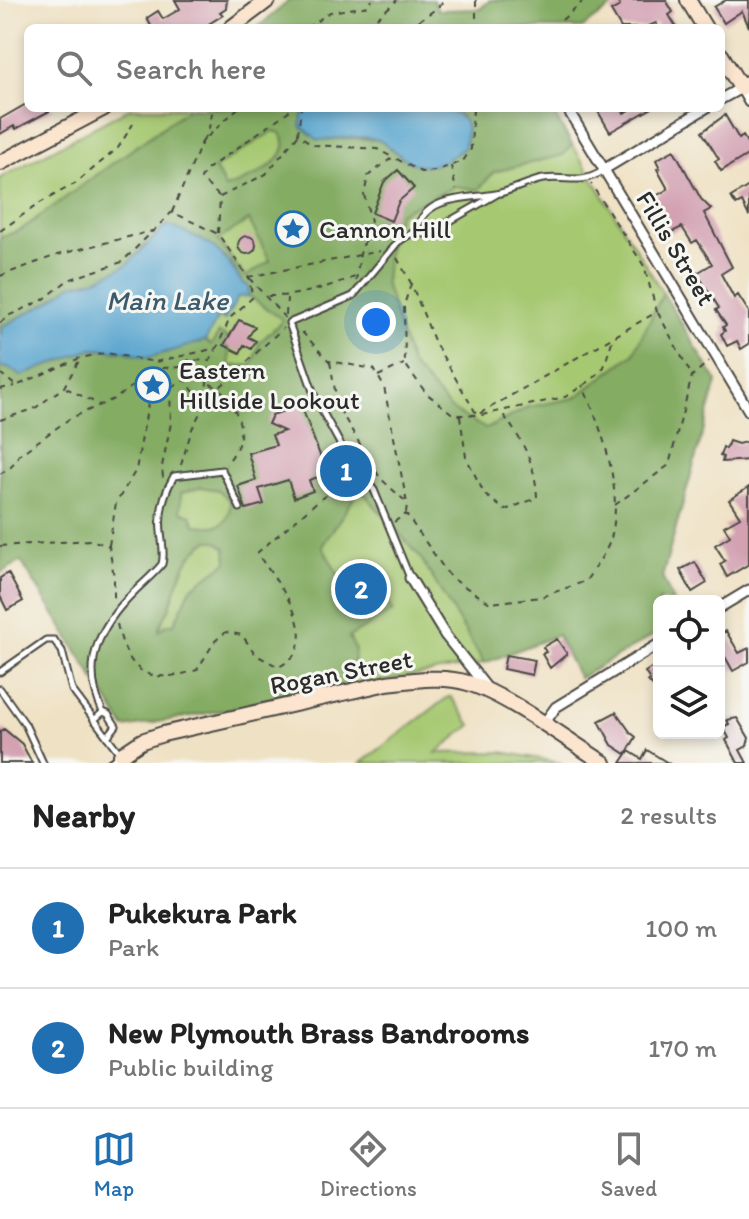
<!DOCTYPE html>
<html lang="en">
<head>
<meta charset="utf-8">
<style>
  body { margin:0; font-family:Itim,sans-serif; background:#f6f6f6; color:#222 }
  .controls { position:absolute; right:24px; bottom:24px; display:grid; overflow:hidden; border-radius:12px; box-shadow:0 4px 12px #0003 }
  .controls button { width:72px; height:72px; display:grid; place-items:center; padding:0; border:0; border-bottom:2px solid #e0e0e0; background:#fff; color:#222; font:40px sans-serif }
  .you { position:absolute; left:376px; top:322px; width:28px; height:28px; margin:-20px; border:6px solid #fff; border-radius:50%; background:#1a73e8; box-shadow:0 0 0 12px #1a73e833 }
  .badge { display:grid; place-items:center; width:52px; height:52px; border-radius:50%; background:#1f6fb2; color:#fff; font-size:26px; font-weight:700 }
  .pin { position:absolute; translate:-50% -50%; border:4px solid #fff; box-shadow:0 2px 8px #0006 }
  .list { margin:0; padding:0; list-style:none }
  h2 { display:flex; justify-content:space-between; align-items:center; height:104px; margin:0; padding:0 32px; font-size:34px }
  h2 small { font-size:26px; font-weight:400; color:#767676 }
  .list li { display:grid; grid-template-columns:52px 1fr auto; gap:24px; align-items:center; box-sizing:border-box; height:120px; padding:0 32px; border-top:2px solid #e0e0e0 }
  .list b { display:block; font-size:30px; white-space:nowrap }
  .list p { margin:0; font-size:26px; white-space:nowrap; color:#767676 }
  .list em { font-size:26px; font-style:normal; color:#767676 }
  .icon { flex:none; width:44px; height:44px; fill:none; stroke:currentColor; stroke-width:2; stroke-linecap:round; stroke-linejoin:round }
  .map { position:relative; flex:none; width:749px; height:763px; overflow:hidden }
  .search { position:absolute; background:#fff; box-shadow:0 4px 12px #0003; left:24px; right:24px; top:24px; height:88px; display:flex; align-items:center; gap:20px; box-sizing:border-box; padding:0 28px; border-radius:12px; color:#767676; font-size:30px }
  .sheet { height:344px; background:#fff }
  nav { display:flex; justify-content:space-around; align-items:center; box-sizing:border-box; height:112px; border-top:2px solid #e0e0e0; background:#fff; font-size:22px; color:#767676 }
  nav a { display:grid; justify-items:center; gap:4px }
  nav .on { color:#1f6fb2 }
  .map>svg:first-child { display:block }
  .green { fill:#a6c871; stroke:#687a4e; stroke-width:2 }
  .forest { fill:#84ac63; stroke:#586c47; stroke-width:2; fill-rule:evenodd }
  .water { fill:#54a3cd; stroke:#40677c; stroke-width:2 }
  .building { fill:#d3a1b2 }
  .lines { fill:none; stroke-linecap:round; stroke-linejoin:round }
  .lane-casing { stroke:#484642; stroke-width:9 }
  .street-casing { stroke:#484642; stroke-width:13 }
  .secondary-casing { stroke:#484642; stroke-width:18 }
  .path { stroke:#484642; stroke-width:2; stroke-dasharray:6 6; stroke-linecap:butt }
  .lane { stroke:#fff; stroke-width:5 }
  .street { stroke:#fff; stroke-width:9 }
  .secondary { stroke:#fce5cf; stroke-width:14 }
  .labels { text-anchor:middle; stroke-width:6; stroke-linejoin:round; paint-order:stroke }
  .poi-label { font-size:26px; fill:#2b2b2b; stroke:#f6f6f2; text-anchor:start }
  .street-label { font-size:26px; fill:#2b2b2b; stroke:#f6f6f2 }
  .water-label { font-size:28px; font-style:italic; fill:#3b5b6c; stroke:#f6f6f2 }
</style>
</head>
<body>
<div class="map">
<svg width="749" height="763" viewBox="0 0 749 763">
  <rect width="100%" height="100%" fill="#f6f6f2"/>
  <filter id="ink" filterUnits="userSpaceOnUse"><feTurbulence type="fractalNoise" baseFrequency=".0125" numOctaves="2"/><feDisplacementMap in="SourceGraphic" scale="16" xChannelSelector="R" yChannelSelector="G"/><feConvolveMatrix kernelMatrix="1 2 1 2 8 2 1 2 1" color-interpolation-filters="sRGB"/></filter>
  <filter id="wash" filterUnits="userSpaceOnUse"><feTurbulence type="fractalNoise" baseFrequency=".006" numOctaves="4" result="noise"/><feDisplacementMap in="SourceGraphic" scale="32" xChannelSelector="R" yChannelSelector="G"/><feGaussianBlur stdDeviation="1.8" result="paint"/><feColorMatrix in="noise" values="0 0 0 0 0 0 0 0 0 0 0 0 0 0 0 0 0 1.4 0 .05"/><feComposite in="paint" operator="in"/></filter>
  <g filter="url(#wash)">
    <rect width="100%" height="100%" fill="#efe1c3"/>
    <path class="green" d="M130 108H550L717 382 662 577 673 601H659V632L579 678 557 635 484 663 125 728 21 561 0 573V178Z
      M448 697H451L471 725 436 753 502 752 562 763H361Z"/>
    <path class="forest" d="M290 0H433L438 10 480 9 490 0H622L582 28H257Z
      M189 108H307L302 115 318 140 354 138 380 140 411 163 462 116 442 108H550L572 145 563 155 494 172 478 190 456 186 399 213 388 248 385 283 411 365 451 409 486 429 529 407 575 398 633 354 663 293 717 382 662 577 673 601H659V632L579 678 557 635 484 663 420 557 360 489 322 546 355 604 380 589 393 611 349 637 355 649 351 687 125 728 21 561 0 573V367L8 368 21 376 92 349 124 351 147 358 205 341 211 345 219 333 228 338 224 345 229 348 230 366 252 365 260 342 283 320 249 296 248 286 243 284 230 262 145 245 128 265 97 279 72 285 47 303 3 326 0 336V238L22 229ZM273 131 281 133C298 160 244 182 225 188L215 168ZM249 220 270 261 245 277 218 240ZM201 487 219 490 230 501C230 528 218 528 195 525L191 515 180 511 181 493ZM208 541H216L226 548 227 562 191 588 174 624H168L159 631C161 621 167 615 170 607 178 583 184 554 208 541Z"/>
    <path class="water" d="M307 108H442C467 119 470 119 464 148 442 164 425 174 402 157 395 152 388 145 381 141 364 133 337 139 318 140L301 126 302 115Z
      M167 225C210 243 218 243 243 284L248 285 249 296 238 297 225 320 216 317V322L205 341 147 358 124 351 92 349 21 376 8 368 0 367V336L3 326 47 303 72 285 97 279 127 265Z"/>
    <g id="blocks">
      <path class="building" d="M175 0H227L226 8 220 12 223 15 202 28H148L151 26 147 18 158 11 163 19 180 9Z
        M623 0H666L673 12 669 15 677 28H659L656 23 644 28H621L611 11 620 6 618 3Z
        M726 0H749V27L742 11 724 23 714 7Z
        M28 103V108H55L16 129 14 126 0 134V119Z
        M596 108H621L624 113 634 108H652L610 132Z
        M725 115 739 139 743 136 749 146V154L721 171 715 161 719 159 702 132Z
        M674 150 701 199 711 209 704 213 732 267 721 274 734 298 738 295 749 312V344L741 349 737 341 727 346 721 334 725 331 723 327 726 325 716 310 719 308 697 273 712 264 697 240 692 243 682 227 670 233 661 219 654 223 649 215 658 210 651 199 668 189 657 169 660 168 656 160Z
        M398 170 414 188 399 201 391 221 372 213 384 182Z
        M749 186V216L742 202 736 205 731 197Z
        M238 245a9 9 0 1 1 18 0a9 9 0 1 1-18 0Z
        M239 320 255 327 248 337 256 341 251 349 244 345 240 353 224 345Z
        M301 405 327 474 309 480 313 491 294 498 288 480 259 489 264 504 246 509 238 486 256 480 248 453 276 445 272 435 284 431 268 424 272 415Z
        M729 441 738 444 749 441V460L722 462 723 457 720 456 723 447 726 449Z
        M749 487V564L727 577 720 564 725 561 715 545 730 536 724 526 740 517 729 500Z
        M695 562 707 583 692 592 680 570Z
        M8 573 23 601 7 610 0 596V578Z
        M364 574 375 592 357 603 346 585Z
        M726 631 739 653 749 648V662L733 671 723 653 719 655V635Z
        M557 639 567 654 550 668 542 654 546 652 543 647Z
        M506 655 535 660 532 675 503 669Z
        M659 663V693L648 681 650 680 645 672Z
        M616 712 631 733 636 737 626 754 612 745 599 721Z
        M737 718 749 738 747 746 740 750 747 763H738L726 740 729 738 723 727 729 724 727 720Z
        M4 729 22 744 32 763H0V732Z
        M647 750 668 763H621L629 751 642 759Z"/>
    </g>
  </g>
  <g filter="url(#ink)">
    <use href="#blocks" fill-opacity="0" stroke="#484642" stroke-width="2"/>
    <g class="lines">
      <defs>
        <path id="lane" d="M497 194 429 233 423 234 417 230C424 195 469 199 496 194 512 191 527 182 543 179 568 175 578 186 603 171
          M410 578 374 490 344 451 316 400 289 323 353 296 398 242 417 230
          M0 672 46 640H54L62 651 72 690 127 763
          M0 689 25 724 43 763
          M103 712 108 714 116 726 107 737
          M94 720 103 712C80 664 99 626 135 591 144 582 154 574 162 564 165 553 162 544 161 532 159 513 164 493 174 476L222 470 240 508
          M109 763 120 755"/>
        <path id="street" d="M721 99 741 88 749 102
          M567 108 749 411
          M603 170 706 108
          M410 578 445 635 486 687
          M719 608 749 590
          M543 725 556 707 659 644"/>
        <path id="secondary" d="M688 0 705 28
          M231 28 268 0
          M721 55 741 88 749 82
          M0 163 104 108
          M121 755 142 741 163 734 387 683C413 680 443 675 468 683 509 696 566 739 604 763"/>
      </defs>
      <use href="#lane" class="lane-casing"/>
      <use href="#street" class="street-casing"/>
      <use href="#secondary" class="secondary-casing"/>
      <path class="path" d="M476 0V17L480 28
        M576 0H587
        M307 28 330 12 369 6 372 0
        M370 28C375 16 388 10 397 0
        M409 28C419 19 438 10 444 0
        M553 28 582 2
        M298 134 301 108
        M203 141 209 128 213 108
        M451 166 456 190
        M219 196 201 179 205 171 293 108
        M172 212 202 142 238 108
        M0 231 40 203 76 183 118 148 133 124
        M218 233 220 197 266 174 298 135 314 145 377 149 392 157
        M397 258 411 283 435 343 477 415 657 312 644 266 591 184
        M0 276 57 255 156 230
        M249 278 285 318
        M356 281 360 254 371 221 364 195 368 176 393 157 421 172 435 171 463 161 471 149 473 108
        M411 284 404 305 405 364 426 393 454 415H482L565 397 593 379 604 367 613 338
        M268 296C299 297 326 287 355 277
        M658 313 691 374
        M286 315 287 298
        M0 323 8 316 43 300 68 280 122 262 172 212 218 234 248 277 380 251
        M302 332 329 361 374 369 384 387 407 503 406 513
        M330 362 338 407 380 478 405 501
        M0 373 16 386 80 358 106 353 155 362 217 348 230 318 253 297 248 277
        M378 376 404 364
        M155 377 162 368 183 367 189 360 209 361
        M210 384 219 388 283 328
        M66 388 100 405
        M0 389 15 386
        M220 389C241 414 250 436 226 464
        M460 416 466 457 485 495 505 510 537 498C536 464 522 439 501 412
        M0 420 34 409 64 387 80 359
        M181 465 192 429 204 405 210 361 216 350
        M0 474 11 467 19 455 69 419 116 398 134 385 155 378 170 387 171 423 162 466 163 478
        M615 505 669 465 692 376 709 361
        M394 522 406 514 450 577 490 603 541 597 586 581C594 568 607 552 611 538 624 491 602 427 582 385
        M109 545 116 503 136 470 149 398 185 380 204 405
        M0 546 91 540 109 546 114 577V602
        M117 624C129 675 148 685 197 670L215 641 226 632 242 635 256 655 279 667C284 664 291 660 294 655 315 624 273 578 257 553L319 500 354 477"/>
      <use href="#lane" class="lane"/>
      <use href="#street" class="street"/>
      <use href="#secondary" class="secondary"/>
    </g>
  </g>
  <defs>
    <symbol id="sight-ring" viewBox="-11 -11 22 22"><circle r="9.5" fill="#f6f6f2" stroke="#1f6fb2" stroke-width="1.5"/><path d="M0-6L1.8-2.2L6-1.7L2.9 1.2L3.7 5.4L0 3.3L-3.7 5.4L-2.9 1.2L-6-1.7L-1.8-2.2Z" fill="#1f6fb2"/></symbol>
  </defs>
  <g fill-rule="evenodd">
    <use href="#sight-ring" x="273" y="209" width="40" height="40"/>
    <use href="#sight-ring" x="133" y="365" width="40" height="40"/>
  </g>
  <g class="labels">
    <g class="poi-label">
      <text x="319" y="238">Cannon Hill</text>
      <text x="179" y="379">Eastern<tspan x="179" dy="30">Hillside Lookout</tspan></text>
    </g>
    <g class="street-label">
      <text transform="translate(676 248) rotate(59)" y="9">Fillis Street</text>
      <text transform="translate(341 672) rotate(-11)" y="9">Rogan Street</text>
    </g>
    <g class="water-label">
      <text x="167" y="310">Main Lake</text>
    </g>
  </g>
</svg>
<div class="controls">
<button><svg class="icon" aria-label="locate" viewBox="0 0 24 24"><circle cx="12" cy="12" r="6"/><path d="M12 2v4M12 18v4M2 12h4M18 12h4"/></svg></button>
<button><svg class="icon" aria-label="layers" viewBox="0 0 24 24"><path d="M12 4l9 5-9 5-9-5zM3 14l9 5 9-5"/></svg></button>
</div>
<div class="you"></div>
<div class="pin badge" style="left:346px;top:471px">1</div>
<div class="pin badge" style="left:361px;top:589px">2</div>
<div class="search"><svg class="icon" aria-label="search" viewBox="0 0 24 24"><circle cx="10" cy="10" r="6"/><path d="M15 15l6 6"/></svg>Search here</div>
</div>
<section class="sheet">
<h2>Nearby<small>2 results</small></h2>
<ul class="list">
<li><span class="badge">1</span><div><b>Pukekura Park</b><p>Park</p></div><em>100 m</em></li>
<li><span class="badge">2</span><div><b>New Plymouth Brass Bandrooms</b><p>Public building</p></div><em>170 m</em></li>
</ul>
</section>
<nav>
<a class="on"><svg class="icon" aria-label="map" viewBox="0 0 24 24"><path d="M3 6l6-2 6 2 6-2v14l-6 2-6-2-6 2zM9 4v14M15 6v14"/></svg>Map</a>
<a><svg class="icon" aria-label="directions" viewBox="0 0 24 24"><path d="M12 3l9 9-9 9-9-9zM9 14v-3h6M13 9l2 2-2 2"/></svg>Directions</a>
<a><svg class="icon" aria-label="saved" viewBox="0 0 24 24"><path d="M7 4h10v16l-5-4-5 4z"/></svg>Saved</a>
</nav>
</body>
</html>
